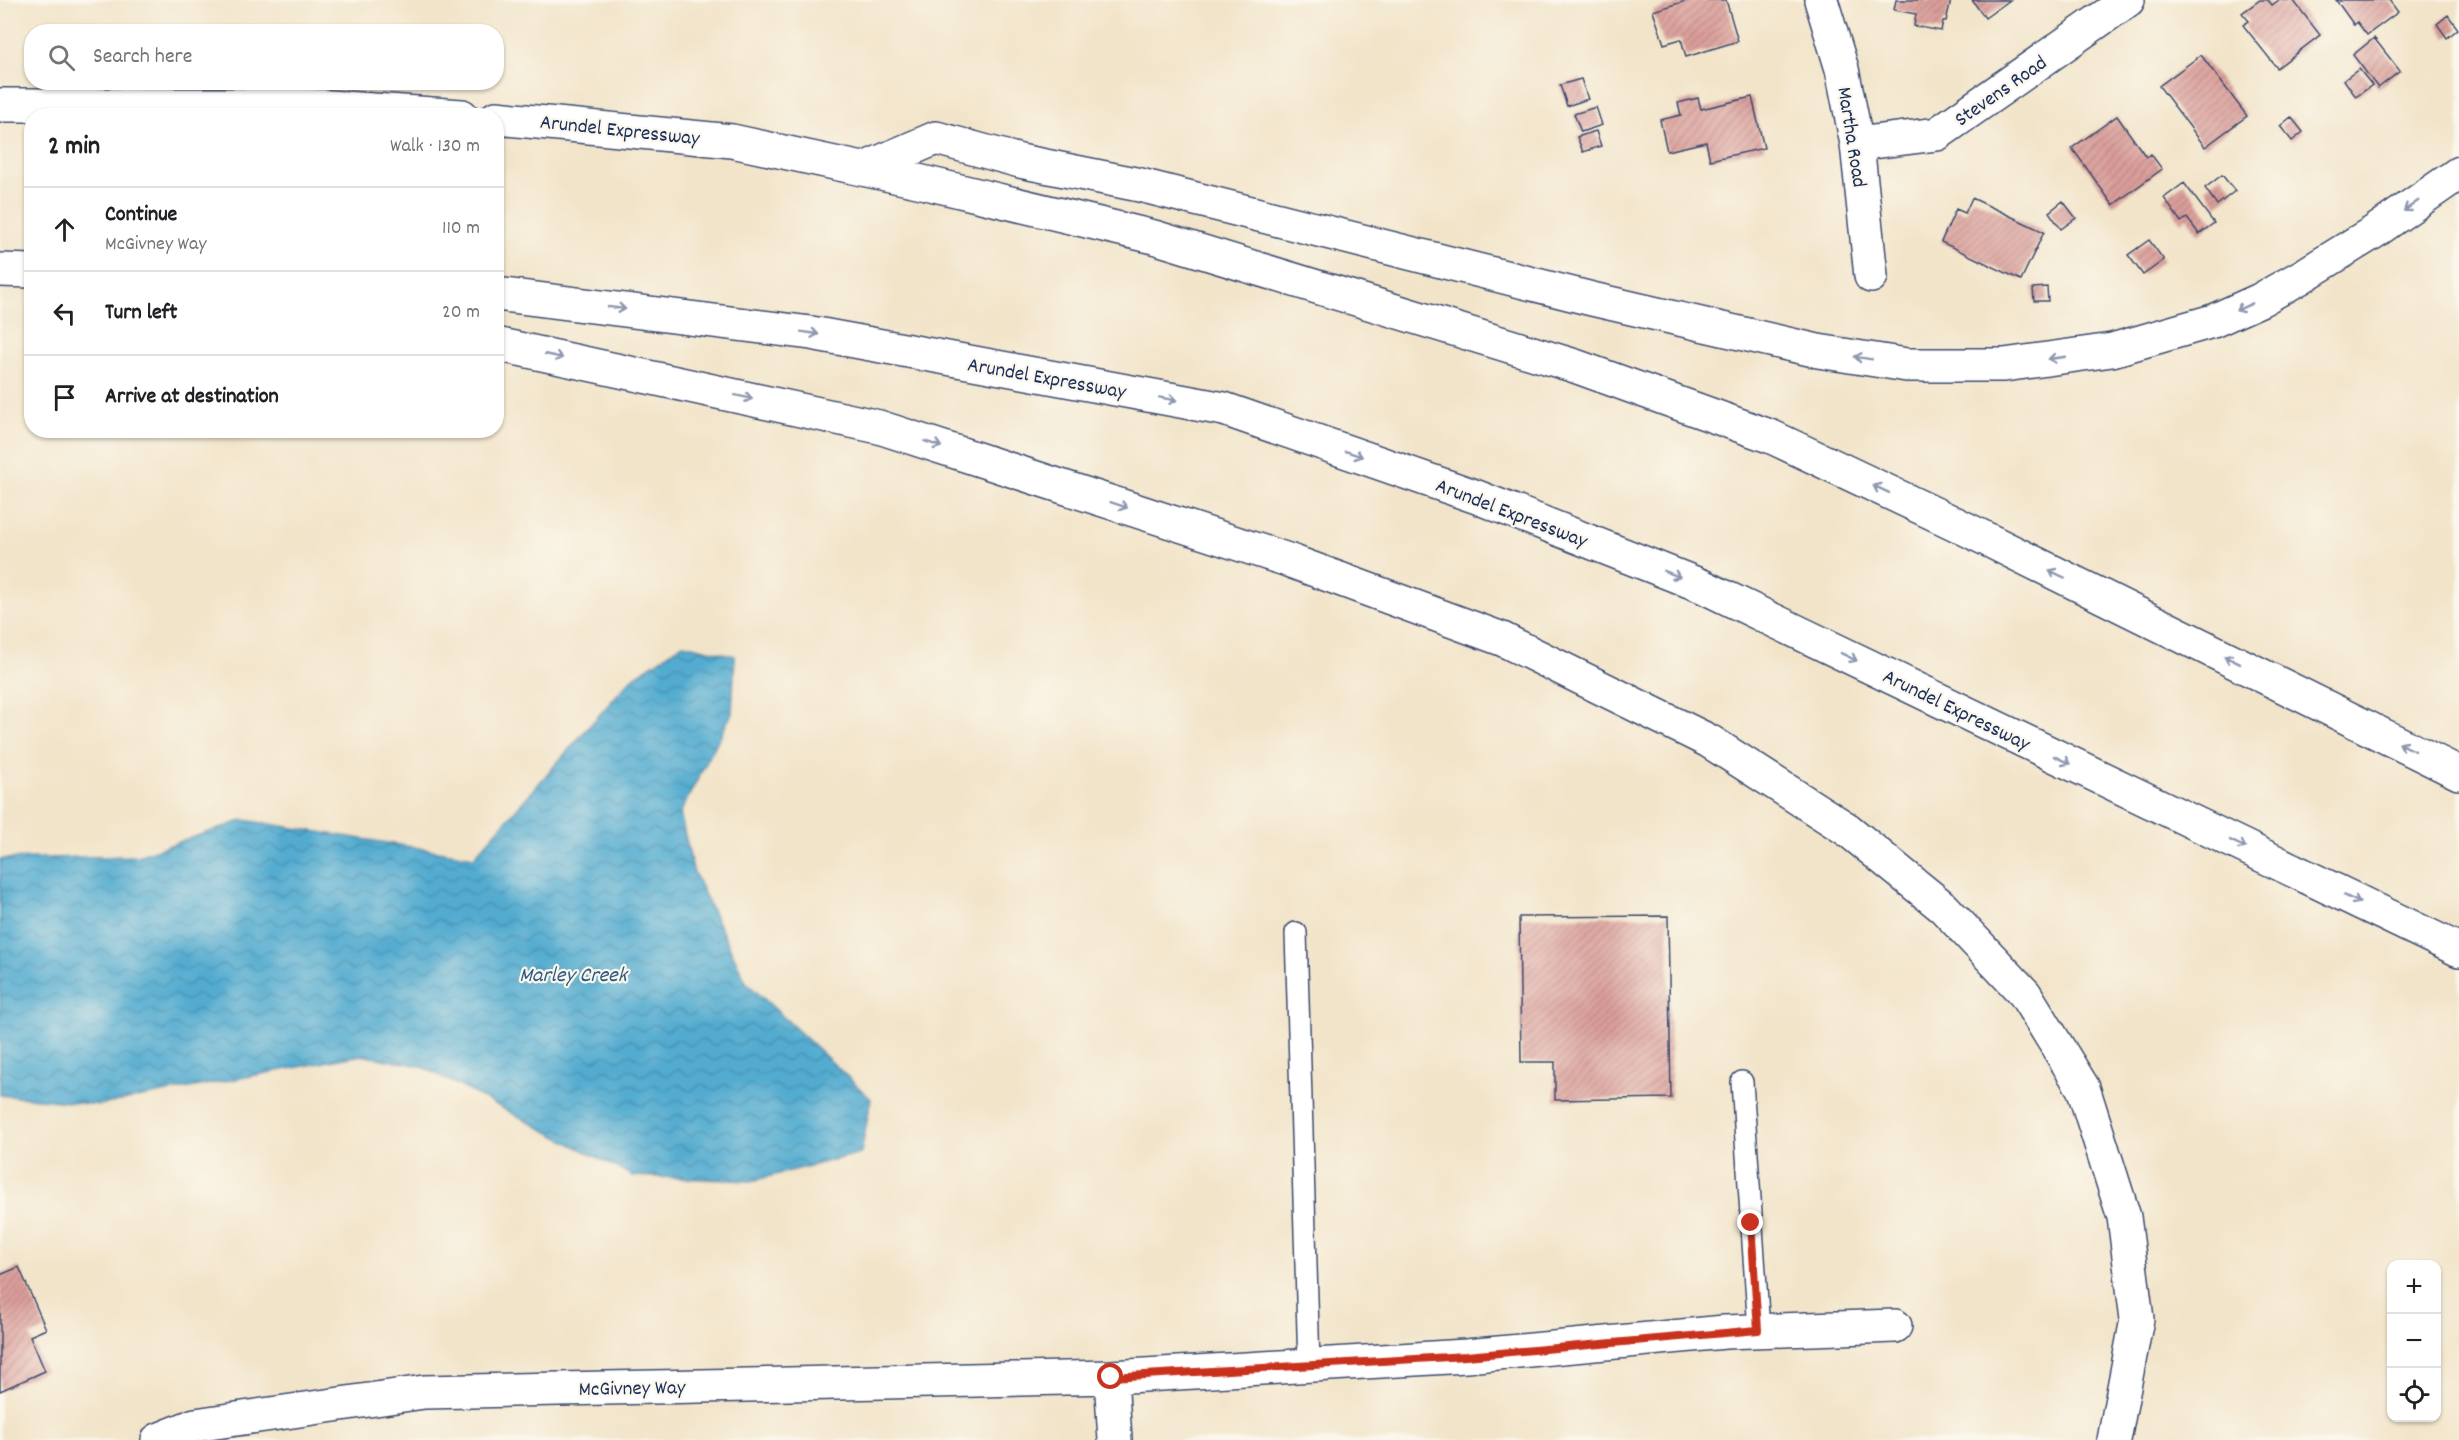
<!DOCTYPE html>
<html lang="en">
<head>
<meta charset="utf-8">
<style>
  body { margin:0; font-family:Dekko,sans-serif; background:#f6f6f6; color:#202124 }
  .controls { position:absolute; right:18px; bottom:18px; display:grid; overflow:hidden; border-radius:12px; box-shadow:0 2px 4px #0004 }
  .controls button { width:54px; height:54px; display:grid; place-items:center; padding:0; border:0; border-bottom:2px solid #e0e0e0; background:#fff; color:#202124; font:30px sans-serif }
  .stop { position:absolute; width:18px; height:18px; margin:-14px; border:4px solid #c8321e; border-radius:50%; background:#fff }
  .stop.end { background:#c8321e; border-color:#fff; box-shadow:0 2px 6px #0008 }
  .list { margin:0; padding:0; list-style:none }
  h2 { display:flex; justify-content:space-between; align-items:center; height:78px; margin:0; padding:0 24px; font-size:26px }
  h2 small { font-size:20px; font-weight:400; color:#757577 }
  .list li { display:grid; grid-template-columns:39px 1fr auto; gap:18px; align-items:center; box-sizing:border-box; height:84px; padding:0 24px; border-top:2px solid #e0e0e0 }
  .list b { display:block; font-size:22px; white-space:nowrap }
  .list p { margin:0; font-size:20px; white-space:nowrap; color:#757577 }
  .list em { font-size:20px; font-style:normal; color:#757577 }
  .icon { flex:none; width:33px; height:33px; fill:none; stroke:currentColor; stroke-width:2; stroke-linecap:round; stroke-linejoin:round }
  .map { position:relative; flex:none; width:2459px; height:1440px; overflow:hidden }
  .search { position:absolute; background:#fff; box-shadow:0 2px 4px #0004; left:24px; top:24px; width:480px; height:66px; display:flex; align-items:center; gap:15px; box-sizing:border-box; padding:0 21px; border-radius:24px; color:#757577; font-size:22px }
  .panel { position:absolute; background:#fff; box-shadow:0 2px 4px #0004; left:24px; top:108px; width:480px; height:330px; border-radius:24px }
  .map>svg:first-child { display:block }
  .water { fill:url(#water-waves); stroke:#366e97; stroke-width:1.5 }
  .building { fill:url(#building-hatch) }
  .lines { fill:none; stroke-linecap:round; stroke-linejoin:round }
  .service-casing { stroke:#3b4a6e; stroke-width:24 }
  .minor-casing { stroke:#3b4a6e; stroke-width:36 }
  .motorway-casing { stroke:#3b4a6e; stroke-width:36 }
  .service { stroke:#fff; stroke-width:21 }
  .minor { stroke:#fff; stroke-width:33 }
  .motorway { stroke:#fff; stroke-width:33 }
  .oneway { stroke:#8d97ae }
  .route { stroke:#c8321e; stroke-width:8 }
  .labels { text-anchor:middle; stroke-width:4.5; stroke-linejoin:round; paint-order:stroke }
  .street-label { font-size:21px; fill:#1b2f5e; stroke:#fbf7ec }
  .water-label { font-size:22px; font-style:italic; fill:#2e5b86; stroke:#fbf7ec }
</style>
</head>
<body>
<div class="map">
<svg width="2459" height="1440" viewBox="0 0 2459 1440">
  <defs>
    <pattern id="water-waves" width="16" height="10" patternUnits="userSpaceOnUse" patternTransform="scale(1.5)"><rect width="16" height="10" fill="#52acd0"/><path d="M0 5q4-4 8 0t8 0" fill="none" stroke="#438cac"/></pattern>
    <pattern id="building-hatch" width="6" height="6" patternUnits="userSpaceOnUse" patternTransform="scale(1.5)"><rect width="6" height="6" fill="#dc9f9a"/><path d="M-1 1l2-2M0 6l6-6M5 7l2-2" fill="none" stroke="#b28281"/></pattern>
  </defs>
  <rect width="100%" height="100%" fill="#fbf7ec"/>
  <filter id="ink" filterUnits="userSpaceOnUse"><feTurbulence type="fractalNoise" baseFrequency=".0167" numOctaves="2"/><feDisplacementMap in="SourceGraphic" scale="12" xChannelSelector="R" yChannelSelector="G"/><feConvolveMatrix kernelMatrix="1 2 1 2 8 2 1 2 1" color-interpolation-filters="sRGB"/></filter>
  <filter id="wash" filterUnits="userSpaceOnUse"><feTurbulence type="fractalNoise" baseFrequency=".008" numOctaves="4" result="noise"/><feDisplacementMap in="SourceGraphic" scale="24" xChannelSelector="R" yChannelSelector="G"/><feGaussianBlur stdDeviation="1.35" result="paint"/><feColorMatrix in="noise" values="0 0 0 0 0 0 0 0 0 0 0 0 0 0 0 0 0 1.4 0 .05"/><feComposite in="paint" operator="in"/></filter>
  <g filter="url(#wash)">
    <rect width="100%" height="100%" fill="#f2e4c9"/>
    <path class="water" d="M683 644 735 656 732 713 680 813 693 870 746 982 871 1099 861 1153 751 1181 633 1176 421 1066 361 1055 100 1105 0 1095V859L138 856 244 820 474 857 631 679Z"/>
    <g id="blocks">
      <path class="building" d="M1689 0H1726L1738 41 1686 57 1681 39 1664 44 1653 11Z
        M1896 0H1951L1946 21H1943L1941 31 1914 26 1916 14 1894 10Z
        M1972 0H2010L1985 18Z
        M2260 0H2268L2272 5 2279 0H2293L2320 35 2277 68 2243 25 2249 21 2242 13Z
        M2336 0H2389L2398 12 2367 35 2357 22 2354 25Z
        M2448 15 2458 29 2447 38 2437 24Z
        M2374 38 2400 71 2378 88 2353 55Z
        M2201 55 2247 116 2205 147 2159 86Z
        M2359 69 2372 85 2356 97 2344 80Z
        M1581 79 1588 99 1567 106 1560 85Z
        M1752 97 1764 148 1710 160 1706 142 1667 151 1660 120 1681 115 1678 103 1698 98 1701 109Z
        M1596 107 1602 125 1581 132 1574 114Z
        M2117 116 2146 157 2151 154 2162 169 2113 205 2072 148Z
        M2291 117 2303 132 2292 141 2280 126Z
        M1596 131 1601 146 1583 152 1577 137Z
        M2222 175 2235 191 2217 205 2205 188Z
        M2184 183 2214 223 2199 234 2187 218 2181 222 2164 198Z
        M1972 198 2044 232 2021 280 1941 242 1956 209 1965 213Z
        M2063 201 2076 218 2061 229 2049 212Z
        M2149 240 2164 260 2143 275 2128 255Z
        M2047 287 2048 301H2034L2033 288Z
        M1668 916 1671 1098 1555 1100V1062H1521L1519 917Z
        M19 1267 46 1329 30 1336 45 1371 0 1391V1275Z"/>
    </g>
  </g>
  <g filter="url(#ink)">
    <use href="#blocks" fill-opacity="0" stroke="#3b4a6e" stroke-width="1.5"/>
    <g class="lines">
      <defs>
        <path id="service" d="M1296 933 1309 1365
          M1742 1082 1759 1330"/>
        <path id="minor" d="M1821 0 1842 69 1857 144 1871 276
          M1857 144 1937 134 2128 0
          M1111 1377 1115 1440
          M158 1440 195 1425 424 1392 1111 1377 1466 1356 1725 1332 1895 1326"/>
        <path id="motorway" d="M0 105H300L462 116
          M496 118 732 141 918 181 1154 237 1575 366 1772 437 1956 524 2459 773
          M864 169 936 138 1020 161 1140 185 1592 299 1818 351 1907 365H2004L2112 350 2213 321 2260 300 2301 277 2374 232 2459 173
          M0 270 32 271
          M496 294 811 333 1224 409 1477 497 1702 586 2459 950
          M496 344 879 427 1288 560 1502 639 1709 741 1848 830 1944 908 2025 994 2083 1088 2124 1217 2137 1319 2114 1440"/>
      </defs>
      <use href="#service" class="service-casing"/>
      <use href="#minor" class="minor-casing"/>
      <use href="#motorway" class="motorway-casing"/>
      <use href="#service" class="service"/>
      <use href="#minor" class="minor"/>
      <use href="#motorway" class="motorway"/>
    </g>
    <defs><path id="oneway-shaft" d="M-6 0H5M1.5-3L5.5 0L1.5 3" fill="none" stroke-width="1.6" stroke-linecap="round" stroke-linejoin="round" transform="scale(1.5)"/></defs>
    <g class="oneway">
      <use href="#oneway-shaft" transform="translate(2411 206) rotate(145)"/>
      <use href="#oneway-shaft" transform="translate(2244 307) rotate(156)"/>
      <use href="#oneway-shaft" transform="translate(617 308) rotate(7)"/>
      <use href="#oneway-shaft" transform="translate(810 333) rotate(9)"/>
      <use href="#oneway-shaft" transform="translate(554 356) rotate(12)"/>
      <use href="#oneway-shaft" transform="translate(1863 358) rotate(-171)"/>
      <use href="#oneway-shaft" transform="translate(2057 358) rotate(172)"/>
      <use href="#oneway-shaft" transform="translate(744 397) rotate(12)"/>
      <use href="#oneway-shaft" transform="translate(1168 399) rotate(10)"/>
      <use href="#oneway-shaft" transform="translate(933 444) rotate(18)"/>
      <use href="#oneway-shaft" transform="translate(1354 454) rotate(19)"/>
      <use href="#oneway-shaft" transform="translate(1881 489) rotate(-155)"/>
      <use href="#oneway-shaft" transform="translate(1119 505) rotate(18)"/>
      <use href="#oneway-shaft" transform="translate(1672 574) rotate(22)"/>
      <use href="#oneway-shaft" transform="translate(2057 574) rotate(-154)"/>
      <use href="#oneway-shaft" transform="translate(1849 657) rotate(26)"/>
      <use href="#oneway-shaft" transform="translate(2232 660) rotate(-154)"/>
      <use href="#oneway-shaft" transform="translate(2407 747) rotate(-154)"/>
      <use href="#oneway-shaft" transform="translate(2062 760) rotate(26)"/>
      <use href="#oneway-shaft" transform="translate(2238 844) rotate(26)"/>
      <use href="#oneway-shaft" transform="translate(2352 899) rotate(26)"/>
    </g>
  </g>
  <g class="lines" filter="url(#ink)">
    <path class="route" d="M1111 1377 1466 1356 1758 1330 1751 1223"/>
  </g>
  <g class="labels">
    <g class="street-label">
      <text transform="translate(2000 90) rotate(-35)" y="7">Stevens Road</text>
      <text transform="translate(620 129) rotate(6)" y="7">Arundel Expressway</text>
      <text transform="translate(1853 137) rotate(81)" y="7">Martha Road</text>
      <text transform="translate(1047 377) rotate(10)" y="7">Arundel Expressway</text>
      <text transform="translate(1512 512) rotate(21)" y="7">Arundel Expressway</text>
      <text transform="translate(1957 709) rotate(26)" y="7">Arundel Expressway</text>
      <text transform="translate(632 1387) rotate(-1)" y="7">McGivney Way</text>
    </g>
    <g class="water-label">
      <text x="573" y="981">Marley Creek</text>
    </g>
  </g>
</svg>
<div class="controls">
<button>+</button>
<button>−</button>
<button><svg class="icon" aria-label="locate" viewBox="0 0 24 24"><circle cx="12" cy="12" r="6"/><path d="M12 2v4M12 18v4M2 12h4M18 12h4"/></svg></button>
</div>
<div class="stop" style="left:1111px;top:1377px"></div>
<div class="stop end" style="left:1751px;top:1223px"></div>
<div class="search"><svg class="icon" aria-label="search" viewBox="0 0 24 24"><circle cx="10" cy="10" r="6"/><path d="M15 15l6 6"/></svg>Search here</div>
<section class="panel">
<h2>2 min<small>Walk · 130 m</small></h2>
<ul class="list">
<li><svg class="icon" aria-label="ahead" viewBox="0 0 24 24"><path d="M12 20V5M6 11l6-6 6 6"/></svg><div><b>Continue</b><p>McGivney Way</p></div><em>110 m</em></li>
<li><svg class="icon" aria-label="left" viewBox="0 0 24 24"><path d="M17 20v-9H6M10 6l-5 5 5 5"/></svg><div><b>Turn left</b></div><em>20 m</em></li>
<li><svg class="icon" aria-label="arrive" viewBox="0 0 24 24"><path d="M6 21V4h12l-3 4 3 4H6"/></svg><div><b>Arrive at destination</b></div></li>
</ul>
</section>
</div>
</body>
</html>
